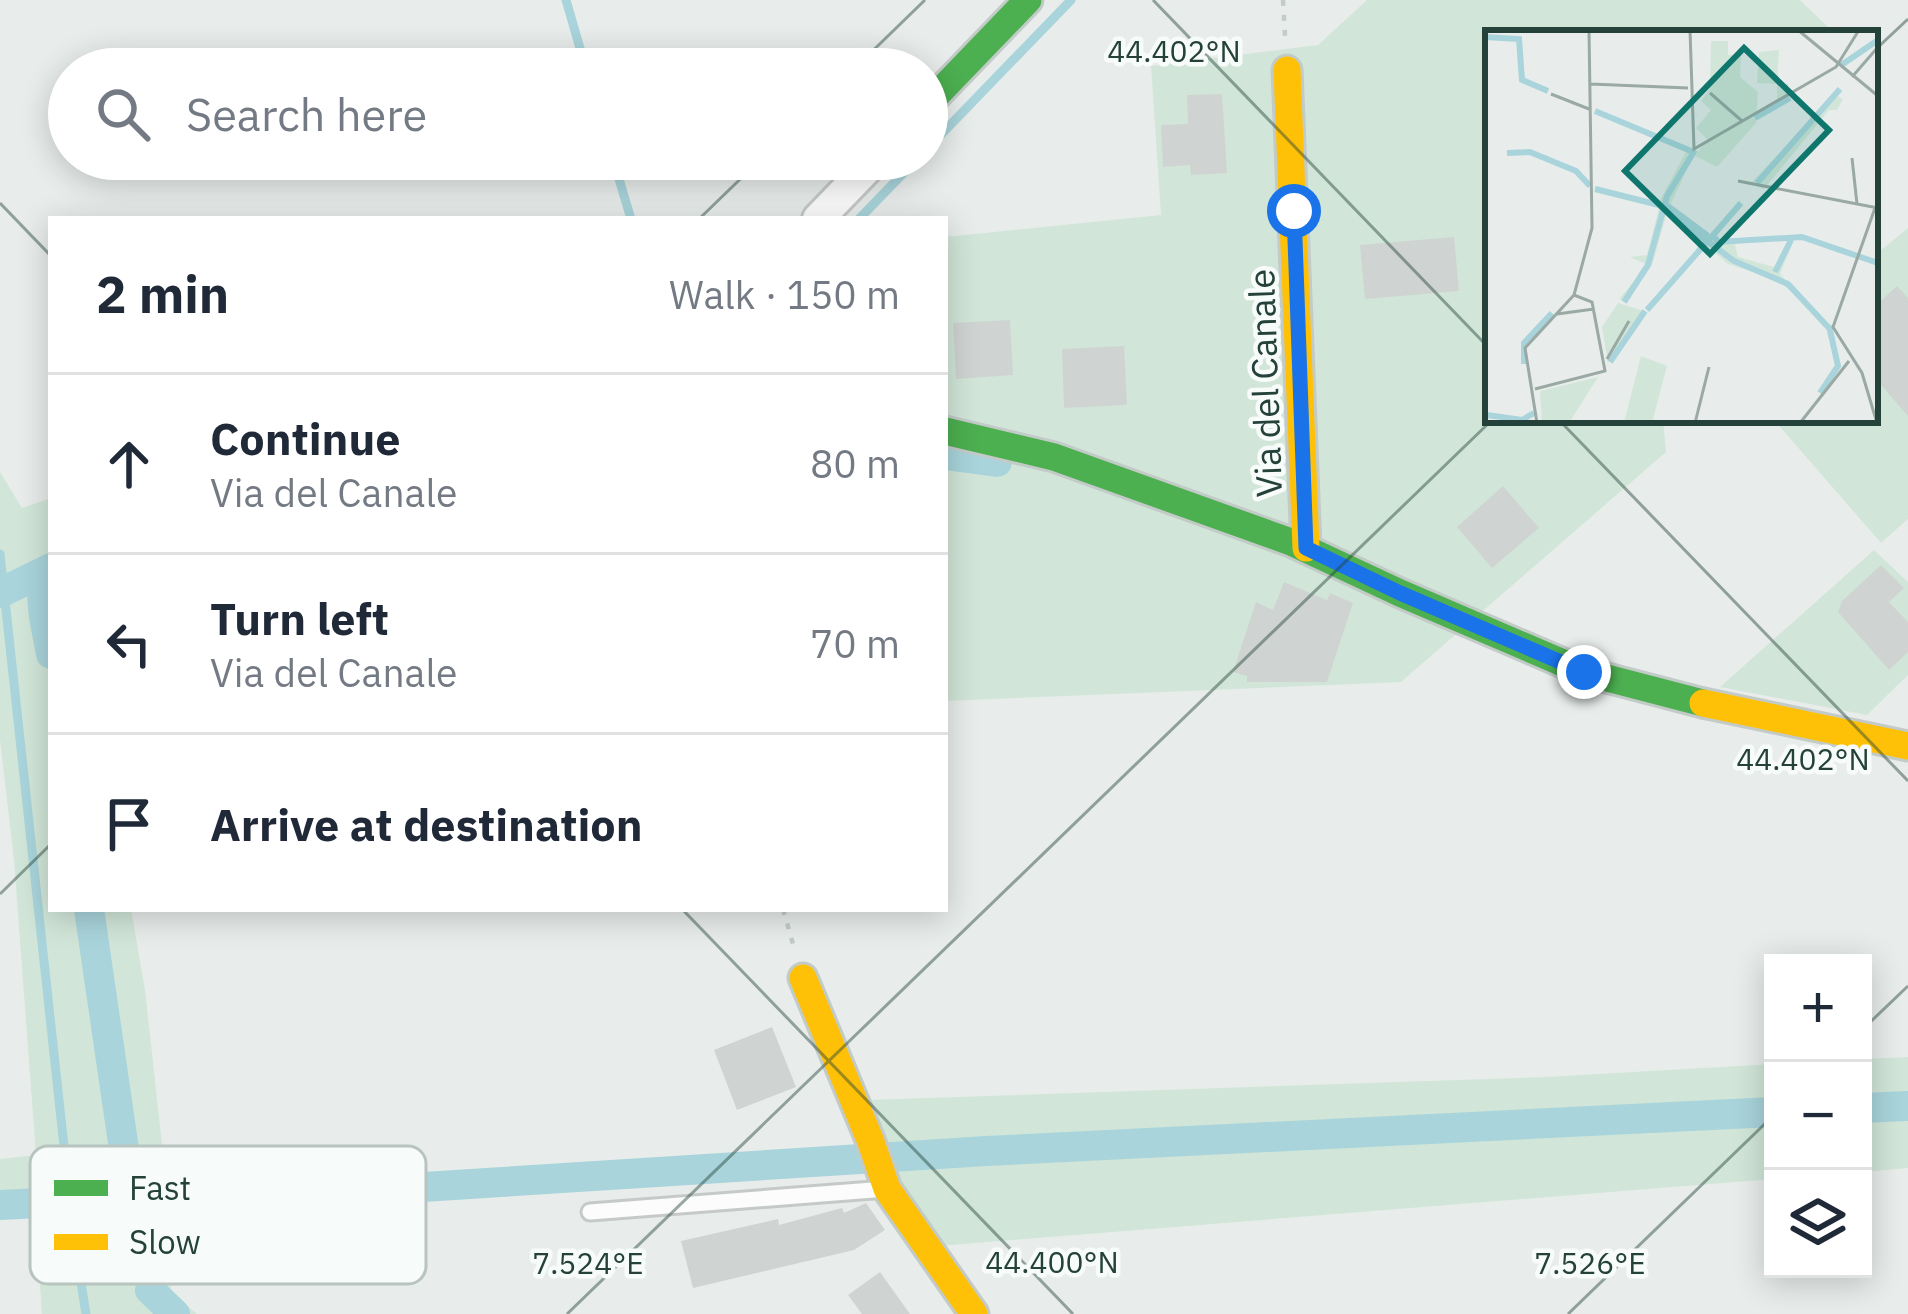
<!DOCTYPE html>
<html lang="en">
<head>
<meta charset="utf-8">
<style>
  body { margin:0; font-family:"IBM Plex Sans",sans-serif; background:#f2f2f3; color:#1f2937 }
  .controls { position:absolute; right:36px; bottom:36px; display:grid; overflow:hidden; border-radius:0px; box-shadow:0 6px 30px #0003 }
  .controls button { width:108px; height:108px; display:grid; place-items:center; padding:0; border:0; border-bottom:3px solid #e0e1e3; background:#fff; color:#1f2937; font:60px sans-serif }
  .stop { position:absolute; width:36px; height:36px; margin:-27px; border:9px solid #1a73e8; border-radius:50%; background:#fff }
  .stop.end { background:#1a73e8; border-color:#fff; box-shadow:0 3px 12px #0008 }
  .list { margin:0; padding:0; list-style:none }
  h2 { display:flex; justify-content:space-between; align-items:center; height:156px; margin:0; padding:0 48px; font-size:51px }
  h2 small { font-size:39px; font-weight:400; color:#747a83 }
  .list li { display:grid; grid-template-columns:78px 1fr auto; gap:36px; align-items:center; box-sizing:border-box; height:180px; padding:0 48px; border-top:3px solid #e0e1e3 }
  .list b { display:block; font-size:45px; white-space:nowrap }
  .list p { margin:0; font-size:39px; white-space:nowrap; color:#747a83 }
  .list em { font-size:39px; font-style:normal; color:#747a83 }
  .icon { flex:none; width:66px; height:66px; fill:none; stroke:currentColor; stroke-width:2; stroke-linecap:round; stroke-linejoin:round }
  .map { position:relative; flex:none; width:1908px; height:1314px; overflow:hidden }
  .search { position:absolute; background:#fff; box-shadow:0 6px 30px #0003; left:48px; top:48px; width:900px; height:132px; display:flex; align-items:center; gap:30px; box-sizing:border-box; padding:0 42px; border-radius:66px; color:#747a83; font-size:45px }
  .panel { position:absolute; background:#fff; box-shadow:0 6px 30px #0003; left:48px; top:216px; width:900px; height:696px; border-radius:0px }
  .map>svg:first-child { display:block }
  .green { fill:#d1e6d8 }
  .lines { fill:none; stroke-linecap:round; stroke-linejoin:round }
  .stream { stroke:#a9d4db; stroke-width:9 }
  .canal { stroke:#a9d4db; stroke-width:30 }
  .building { fill:#cfd4d2 }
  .lane-casing { stroke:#c5cac8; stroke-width:21 }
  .street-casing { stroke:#c5cac8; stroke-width:36 }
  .fast-casing { stroke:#c3cbc8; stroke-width:33 }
  .slow-casing { stroke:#c3cbc8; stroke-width:33 }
  .path { stroke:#c3ccca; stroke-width:4.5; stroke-dasharray:6 9; stroke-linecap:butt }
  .lane { stroke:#fcfcfc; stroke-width:15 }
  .street { stroke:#fcfcfc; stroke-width:30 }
  .fast { stroke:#4caf50; stroke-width:27 }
  .slow { stroke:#ffc107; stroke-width:27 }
  .route { stroke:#1a73e8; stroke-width:15 }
  .ticks { fill:none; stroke:#24423a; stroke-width:3; stroke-opacity:0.45 }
  .labels { text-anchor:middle; stroke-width:9; stroke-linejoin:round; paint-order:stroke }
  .street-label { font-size:36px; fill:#24423a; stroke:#f7fbf9 }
  .inset-river { fill:none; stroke:#a9d4db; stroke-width:6 }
  .inset-road { fill:none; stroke:#9aa9a4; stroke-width:3 }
  .view { fill:#0f766e; fill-opacity:0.15; stroke:#0f766e; stroke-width:6 }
  .inset-edge { fill:none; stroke:#24423a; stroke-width:6 }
  .key { fill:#f7fbf9; stroke:#b8c4c0; stroke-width:3 }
  .key-label { font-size:33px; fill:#24423a }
  .ticks-label { font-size:30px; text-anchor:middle; fill:#24423a; stroke:#f7fbf9; stroke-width:9; stroke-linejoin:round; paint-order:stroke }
</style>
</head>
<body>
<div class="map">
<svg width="1908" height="1314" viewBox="0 0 1908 1314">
  <rect width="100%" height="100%" fill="#e8edeb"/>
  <path class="green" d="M1367 0H1800L1829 28 1824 33H1488V420H1663L1666 452 1401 682 945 701V237L1161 215 1151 66 1318 45Z
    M1908 228V519L1881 543 1774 420H1875V255Z
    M0 472 22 508 51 498V909H131L145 990 164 1162 185 1208 170 1291 197 1314H42L35 1215 0 1217V1159L36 1155 14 860 0 740Z
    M1874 550 1908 582V675L1867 715 1720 687Z
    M1908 1057V1168L1863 1172V1059Z
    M1773 1064V1179L938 1246 897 1191 868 1100 1546 1077Z"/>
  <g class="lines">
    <path class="stream" d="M566 0 586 69
      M927 149 1071 0
      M613 159 631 219
      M859 219 917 159
      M0 554 74 1239 86 1314"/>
    <path class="canal" d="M945 455 997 462
      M51 569C34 591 47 628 51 654
      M0 593 51 568
      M89 909 127 1170
      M1863 1108 1908 1106
      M91 1202 313 1194 986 1151 1773 1112
      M0 1205 59 1202
      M175 1314 150 1290 176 1197"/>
  </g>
  <path class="building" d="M1222 94 1227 173 1191 175 1190 165 1163 167 1161 125 1188 124 1187 95Z
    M1454 237 1459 291 1365 299 1360 245Z
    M1897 286 1908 298V416L1875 378V306Z
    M1010 320 1013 375 956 379 953 323Z
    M1124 346 1127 405 1064 408 1062 349Z
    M1503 486 1539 528 1492 568 1457 527Z
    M1881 565 1904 588 1889 602 1908 622V652L1889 670 1838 612 1842 601Z
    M1284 582 1327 600 1330 593 1353 603 1327 682H1247V676L1233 672 1256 602 1273 610Z
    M772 1027 796 1087 737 1110 714 1050Z
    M866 1203 885 1230 854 1250 693 1288 681 1241 778 1219 779 1225 842 1208 844 1213Z
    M880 1272 910 1314H862L848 1295Z"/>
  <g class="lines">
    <defs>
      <path id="lane" d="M590 1212 886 1189"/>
      <path id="street" d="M818 219 876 159"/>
      <path id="fast" d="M927 105 1028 0
        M945 431 1054 457 1291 542 1400 593 1584 672 1703 703"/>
      <path id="slow" d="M1287 70 1306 548
        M1703 703 1908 746
        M803 978 871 1142 887 1189 974 1314"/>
    </defs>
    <use href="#lane" class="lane-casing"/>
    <use href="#street" class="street-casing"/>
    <use href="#fast" class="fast-casing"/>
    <use href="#slow" class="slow-casing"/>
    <path class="path" d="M1283 0 1285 36
      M783 909 793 944"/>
    <use href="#lane" class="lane"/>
    <use href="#street" class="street"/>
    <use href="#fast" class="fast"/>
    <use href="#slow" class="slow"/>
  </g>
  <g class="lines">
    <path class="route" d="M1294 211 1306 548 1400 593 1584 672"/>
  </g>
  <path class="ticks" d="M1153 0 1488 347M1875 50 1908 19M854 69 925 0M0 203 51 256M699 219 761 159M1559 420 1908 781M0 894 51 844M682 909 1073 1314M1863 1029 1908 986M567 1314 1492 420M1568 1314 1773 1116"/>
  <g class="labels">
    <g class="street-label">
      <text transform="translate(1265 383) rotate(-92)" y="13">Via del Canale</text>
    </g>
  </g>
  <g transform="translate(1485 30)">
    <rect width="393" height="393" fill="#e8edeb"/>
    <path d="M226 11H243V25H256L255 47 273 62 271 93 232 137 210 126 222 109 211 98 226 80 216 71 225 59ZM294 20 292 54H303V65L292 73V54L272 53 274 22ZM350 65 358 69 352 80H344L279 159 265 154ZM202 120 209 125 185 175 234 211 249 210 253 227 289 237 308 212 295 244 336 290 293 250 243 234 221 215 199 240 216 211 182 183 167 235 141 272 134 269 163 235 145 227 162 225 174 178 108 155 174 172ZM133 273 159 281 123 333 117 297ZM156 326 182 336 167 393H139ZM113 347 84 393H57L55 361Z" fill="#d1e6d8"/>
    <path class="inset-river" d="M0 7 34 9 37 50 63 61M355 36 393 10M110 81 206 121M270 88 305 68M22 123 45 122 91 141 105 156M272 153 355 59M110 159 174 175 249 231 303 254 344 298M180 174 223 206M228 205 233 212 317 207 393 233M223 211 256 173M290 242 307 208M139 272 163 235 182 166 210 120M162 280 221 213M125 332 160 281M39 334V313L67 283M335 363 353 336 344 296M2 385 37 390 49 383"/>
    <path class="inset-road" d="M205 0 209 119 351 37 374 0M313 0 393 66M367 47 393 17M105 54 203 58M225 63 257 91M66 64 104 79M367 128 372 174M253 151 393 178M390 178 348 297 377 343 392 393M72 284 109 279M122 329 144 291M50 359 120 341 107 272 89 265M52 393 40 318 89 265 107 198 104 0M210 393 224 337M315 393 364 331"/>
    <path class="view" d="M259 18 344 100 225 224 140 141Z"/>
    <rect width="393" height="393" class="inset-edge"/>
  </g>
  <rect x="30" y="1146" width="396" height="138" rx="18" class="key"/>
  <rect x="54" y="1180" width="54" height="16" fill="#4caf50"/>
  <rect x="54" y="1234" width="54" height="16" fill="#ffc107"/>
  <g class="key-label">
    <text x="129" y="1200">Fast</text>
    <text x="129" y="1254">Slow</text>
  </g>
  <g class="ticks-label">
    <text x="1174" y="62">44.402°N</text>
    <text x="1803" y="770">44.402°N</text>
    <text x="1052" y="1273">44.400°N</text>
    <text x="588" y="1274">7.524°E</text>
    <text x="1590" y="1274">7.526°E</text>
  </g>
</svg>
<div class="controls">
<button>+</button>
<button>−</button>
<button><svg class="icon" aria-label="layers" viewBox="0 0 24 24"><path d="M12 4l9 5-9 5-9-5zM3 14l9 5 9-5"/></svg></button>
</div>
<div class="stop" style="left:1294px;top:211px"></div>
<div class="stop end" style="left:1584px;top:672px"></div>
<div class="search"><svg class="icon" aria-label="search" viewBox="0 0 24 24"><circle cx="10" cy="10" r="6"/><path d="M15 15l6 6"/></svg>Search here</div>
<section class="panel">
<h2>2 min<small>Walk · 150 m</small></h2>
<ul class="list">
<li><svg class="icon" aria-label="ahead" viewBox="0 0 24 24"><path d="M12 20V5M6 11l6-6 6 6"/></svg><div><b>Continue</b><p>Via del Canale</p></div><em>80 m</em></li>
<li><svg class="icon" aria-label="left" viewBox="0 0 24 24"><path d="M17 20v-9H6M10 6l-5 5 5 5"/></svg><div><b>Turn left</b><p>Via del Canale</p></div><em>70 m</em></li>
<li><svg class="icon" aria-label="arrive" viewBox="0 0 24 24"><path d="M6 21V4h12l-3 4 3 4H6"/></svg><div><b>Arrive at destination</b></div></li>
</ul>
</section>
</div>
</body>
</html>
